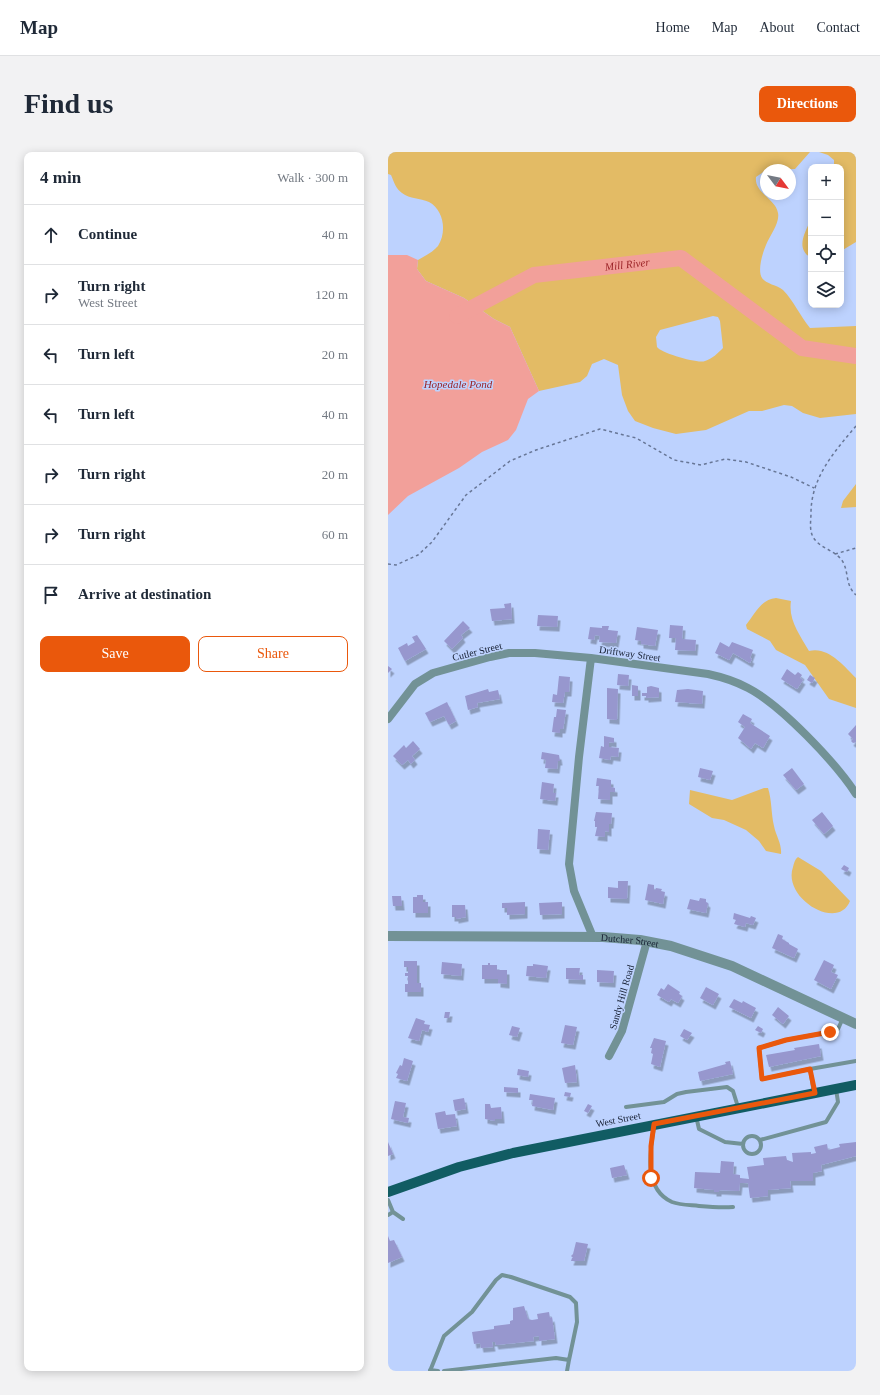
<!DOCTYPE html>
<html lang="en">
<head>
<meta charset="utf-8">
<style>
  body { margin:0; font-family:Georgia,serif; background:#f2f2f3; color:#1f2937 }
  .controls { position:absolute; right:12px; top:12px; display:grid; overflow:hidden; border-radius:8px; box-shadow:0 2px 10px #0003 }
  .controls button { width:36px; height:36px; display:grid; place-items:center; padding:0; border:0; border-bottom:1px solid #e0e1e3; background:#fff; color:#1f2937; font:20px sans-serif }
  .compass { position:absolute; left:372px; top:12px; width:36px; height:36px; border-radius:50%; background:#fff; box-shadow:0 2px 10px #0003; rotate:122deg }
  .stop { position:absolute; width:12px; height:12px; margin:-9px; border:3px solid #ea580c; border-radius:50%; background:#fff }
  .stop.end { background:#ea580c; border-color:#fff; box-shadow:0 1px 4px #0008 }
  .list { margin:0; padding:0; list-style:none }
  h2 { display:flex; justify-content:space-between; align-items:center; height:52px; margin:0; padding:0 16px; font-size:17px }
  h2 small { font-size:13px; font-weight:400; color:#747a83 }
  .list li { display:grid; grid-template-columns:26px 1fr auto; gap:12px; align-items:center; box-sizing:border-box; height:60px; padding:0 16px; border-top:1px solid #e0e1e3 }
  .list b { display:block; font-size:15px; white-space:nowrap }
  .list p { margin:0; font-size:13px; white-space:nowrap; color:#747a83 }
  .list em { font-size:13px; font-style:normal; color:#747a83 }
  .actions { display:flex; gap:8px; padding:12px 16px }
  .actions a { flex:1; padding:9px 0; border:1px solid #ea580c; border-radius:8px; text-align:center; font-size:14px; color:#ea580c }
  .actions .main { background:#ea580c; color:#fff }
  .icon { flex:none; width:22px; height:22px; fill:none; stroke:currentColor; stroke-width:2; stroke-linecap:round; stroke-linejoin:round }
  .map { position:relative; flex:none; width:468px; height:1219px; overflow:hidden; border-radius:8px }
  header { display:flex; align-items:center; gap:24px; box-sizing:border-box; height:56px; padding:0 20px; background:#fff; border-bottom:1px solid #e0e1e3 }
  header strong { font-size:19px }
  nav { display:flex; gap:22px; margin-inline-start:auto; font-size:14px }
  .intro { display:flex; align-items:center; justify-content:space-between; box-sizing:border-box; height:96px; padding:0 24px }
  h1 { margin:0; font-size:28px }
  .button { padding:10px 18px; border-radius:8px; background:#ea580c; color:#fff; font-size:14px; font-weight:700 }
  main { display:flex; gap:24px; padding:0 24px }
  aside { flex:1; background:#fff; border-radius:8px; box-shadow:0 2px 10px #0003 }
  .map>svg:first-child { display:block }
  .green { fill:#e3bb65; fill-rule:evenodd }
  .water { fill:#f2a09a }
  .lines { fill:none; stroke-linecap:round; stroke-linejoin:round }
  .river { stroke:#f2a09a; stroke-width:16 }
  .building { fill:#9797ce; filter:url(#shadow) }
  .path { stroke:#677696; stroke-width:1.5; stroke-dasharray:3 3; stroke-linecap:butt }
  .service { stroke:#729296; stroke-width:4 }
  .minor { stroke:#729296; stroke-width:8 }
  .tertiary { stroke:#729296; stroke-width:10 }
  .primary { stroke:#115c63; stroke-width:10 }
  .route { stroke:#ea580c; stroke-width:5 }
  .labels { text-anchor:middle; stroke-width:3; stroke-linejoin:round; paint-order:stroke }
  .street-label { font-size:10px; fill:#172034; stroke:#bdd2fe }
  .water-label { font-size:11px; font-style:italic; fill:#9b2327; stroke:#bdd2fe }
</style>
</head>
<body>
<header>
<strong>Map</strong>
<nav><a>Home</a><a>Map</a><a>About</a><a>Contact</a></nav>
</header>
<div class="intro"><h1>Find us</h1><a class="button">Directions</a></div>
<main>
<aside>
<h2>4 min<small>Walk · 300 m</small></h2>
<ul class="list">
<li><svg class="icon" aria-label="ahead" viewBox="0 0 24 24"><path d="M12 20V5M6 11l6-6 6 6"/></svg><div><b>Continue</b></div><em>40 m</em></li>
<li><svg class="icon" aria-label="right" viewBox="0 0 24 24"><path d="M7 20v-9h11M14 6l5 5-5 5"/></svg><div><b>Turn right</b><p>West Street</p></div><em>120 m</em></li>
<li><svg class="icon" aria-label="left" viewBox="0 0 24 24"><path d="M17 20v-9H6M10 6l-5 5 5 5"/></svg><div><b>Turn left</b></div><em>20 m</em></li>
<li><svg class="icon" aria-label="left" viewBox="0 0 24 24"><path d="M17 20v-9H6M10 6l-5 5 5 5"/></svg><div><b>Turn left</b></div><em>40 m</em></li>
<li><svg class="icon" aria-label="right" viewBox="0 0 24 24"><path d="M7 20v-9h11M14 6l5 5-5 5"/></svg><div><b>Turn right</b></div><em>20 m</em></li>
<li><svg class="icon" aria-label="right" viewBox="0 0 24 24"><path d="M7 20v-9h11M14 6l5 5-5 5"/></svg><div><b>Turn right</b></div><em>60 m</em></li>
<li><svg class="icon" aria-label="arrive" viewBox="0 0 24 24"><path d="M6 21V4h12l-3 4 3 4H6"/></svg><div><b>Arrive at destination</b></div></li>
</ul>
<div class="actions"><a class="main">Save</a><a>Share</a></div>
</aside>
<div class="map">
<svg width="468" height="1219" viewBox="0 0 468 1219">
  <defs>
    <filter id="shadow"><feDropShadow dx="2.5" dy="4.5" stdDeviation="0" flood-color="#0004"/></filter>
  </defs>
  <rect width="100%" height="100%" fill="#bdd2fe"/>
  <path class="green" d="M0 0H422L407 17 378 18 368 25C366 41 388 47 390 61 392 71 382 83 378 93 375 100 369 118 374 126 378 132 389 133 395 138 406 149 412 164 422 176L468 174V262L432 266 415 261 404 254 396 253 374 259H361L318 278 288 282 265 276 247 269 240 259 234 243 230 213 216 207 204 212 199 224 192 230 151 239 122 175 106 167 76 146 38 129 29 117 30 108C37 104 45 100 50 94 59 80 56 58 41 50 32 46 22 47 14 41 8 37 6 30 3 23L0 22ZM325 164 330 165 332 169 335 196C330 201 324 207 317 209 310 212 273 201 269 195L268 185 272 178Z
    M431 0H468V90L453 99V15H446V8L440 3Z
    M423 67V106C407 96 417 81 423 67Z
    M468 332V355L453 356 455 349Z
    M388 446 403 449C400 468 412 483 421 499 440 494 456 514 468 526V556L441 547 417 513 388 498 382 489 359 477 358 473C366 463 373 447 388 446Z
    M376 636H380C384 649 383 661 386 674 388 684 394 692 393 702L378 699 371 689 358 678 336 668 324 666 301 652 302 638 344 648Z
    M410 705 433 719 462 749C450 780 394 746 405 715 406 711 407 707 410 705Z"/>
  <path class="water" d="M0 103H19L30 108 29 117 38 129 76 146 106 167 122 175 151 239 140 247 128 278 120 288 94 300 71 316 20 344 0 363Z"/>
  <g class="lines">
    <path class="river" id="s1" d="M69 164 146 123 293 106 414 196 468 204"/>
  </g>
  <path class="building" d="M123 451 124 467 104 469 102 457 117 456 116 452Z
    M150 463 170 464 169 475 149 474Z
    M75 469 82 476 73 483 75 486 64 497 56 489Z
    M282 473 295 474 294 487 308 488 307 499 287 498 288 486H281Z
    M214 474H221L220 478 230 479 228 491 211 490 212 484 207 483 206 488 200 487 202 475 214 476Z
    M249 475 270 478 267 494 253 492V489L247 488Z
    M29 483 38 497 17 509 10 496 19 491 20 494 27 490 24 485Z
    M332 490 341 495 344 490 365 498 362 506 364 507 362 511 345 501 341 508 327 501Z
    M0 514 4 517 0 521Z
    M399 517 407 523 410 520 414 523 412 526 415 528 409 537 393 527Z
    M230 522 241 523 240 534 229 533Z
    M422 523 427 526 424 531 419 528Z
    M171 524 182 525 181 540H177L175 551 164 550 165 542 169 543Z
    M244 533 250 534V544H244Z
    M263 534 271 536V545L258 546V544H254V541H259V535Z
    M219 536 230 537 229 568 219 567Z
    M100 537 101 540 110 538 112 547 89 551 90 555 80 558 77 544Z
    M300 537 315 539 314 552 287 550 289 538Z
    M59 550 68 569 61 573 56 564 42 570 37 561Z
    M169 557 178 558 176 572 175 577H172V581L164 580 166 565H168Z
    M355 562 364 567 362 571 382 584 375 596 367 591 363 597 350 586 357 575 350 570Z
    M468 573V590L465 591 463 589 465 587 460 582Z
    M216 584 226 586V591L221 590V595L231 596 230 605 223 604 222 608 211 606 213 594 216 595Z
    M25 589 32 597 24 604 27 608 23 612 20 608 14 613 5 604 16 593 18 596Z
    M154 600 171 603 172 609H170L169 617 157 616 158 608 153 607Z
    M312 616 325 619 322 628 310 625Z
    M404 616 416 632 408 638 395 623Z
    M209 626 223 628V635L227 636V640H222V648L210 647 211 634H208Z
    M154 630 166 632 165 641H168L167 649 152 647Z
    M208 660 224 661 223 672H221V680L217 679V685L207 684 209 675H207V669H206Z
    M434 660 445 674 436 682 424 668Z
    M150 677 162 678 160 698 149 697Z
    M456 713 461 716 459 720 453 717Z
    M230 729H240L239 747 220 746V735L230 736Z
    M260 732 266 733V738H267L268 736 274 737 273 739 277 740 275 752 257 748Z
    M29 743H35V750H40V761H25V745H29Z
    M4 744H13L14 754H5Z
    M312 746 318 747V750L320 751 318 761 299 757 302 747 311 749Z
    M137 750V762L119 763V756H114V751Z
    M174 750V762L152 763 151 751Z
    M64 753H77L78 765 68 767V765H64Z
    M346 761 362 766 363 764 368 766 365 773 358 771 357 775 346 772 348 768 345 767Z
    M390 782 395 784 394 787 401 791V792L410 797 406 806 384 796Z
    M436 808 446 813 443 820 450 823 443 837 426 828Z
    M16 809H29V831H33V840H17V832H20V824H17V821H20V815H16Z
    M54 810 74 812 73 824 53 822Z
    M100 811H102V813H109V818H119V832L110 831V827H94V813H100Z
    M145 812 160 814 158 826 138 824 139 814H145Z
    M178 816H192L191 823H195V828L178 827Z
    M209 818 226 819 225 831 209 830Z
    M280 832 292 840 291 842 294 844 290 851 283 847 281 850 269 843 273 836 276 838Z
    M318 835 331 842 325 853 312 846Z
    M346 847 354 851 355 849 368 856 363 866 341 855Z
    M390 855 401 864 395 872 384 863Z
    M57 860H62L61 866H56Z
    M28 866 37 869 36 872 42 873 40 880 34 878 31 889 20 886Z
    M177 873 189 875 185 893 173 891Z
    M124 874 132 876 129 885 121 883Z
    M370 874 375 877 373 881 367 878Z
    M296 877 304 881 299 888 292 884Z
    M266 886 278 889 272 915 263 912 265 902 263 901 264 896H262Z
    M431 892 433 904 381 915 378 903 407 898 406 896Z
    M16 906 25 909 19 929 8 926 10 922 8 921 12 913 14 914Z
    M342 909 345 922 312 929 310 920 338 912 337 910Z
    M187 913 189 930 177 931 174 916Z
    M130 917 141 919 140 925 129 923Z
    M116 935 130 936V941L116 940Z
    M177 940 183 941 182 945 176 944Z
    M142 942 167 946 165 958 144 954 145 948H141Z
    M76 946 78 957 67 959 65 948Z
    M7 949 18 951 15 965 21 966 20 971 3 967Z
    M97 952H102L103 956 113 955 114 967H107V969L97 967Z
    M200 952 204 954 200 961 196 959Z
    M57 959 58 963 67 962 69 974 50 977 47 961Z
    M0 990 5 1002 0 1004Z
    M468 990V1004L433 1013 434 1019 425 1021V1029H402L403 1036 380 1038V1044L362 1046 360 1031H352L351 1039 331 1038V1040H326V1038L306 1036 307 1020 332 1021 333 1009 346 1010 345 1022 352 1023V1026L361 1027 359 1015 376 1013 375 1006 398 1004 399 1008 405 1010 404 1001 423 1000V1002L428 1001 426 995 439 992 440 998 452 995 451 992Z
    M236 1013 239 1023 224 1026 222 1016Z
    M0 1084 2 1089 6 1088 14 1105 0 1111Z
    M188 1090 200 1092 196 1109H183L184 1106H185L183 1104 185 1102Z
    M136 1154 140 1167 144 1168 150 1167 149 1162 161 1160 162 1166 164 1165 167 1187 151 1189V1184L145 1185 146 1189 108 1193 107 1190H104L105 1195 93 1196 92 1191 86 1192 84 1180 106 1177V1174L122 1172V1169L125 1168V1156Z"/>
  <g class="lines">
    <path class="path" d="M468 274C446 300 423 326 423 361 423 369 421 377 425 385 432 397 448 398 455 410 461 421 457 433 468 443
      M447 402 468 396
      M0 412 8 413 30 403 44 390 78 343 122 309 148 298 212 277 248 286 286 308 313 313 337 307 358 310 403 325 426 336"/>
    <path class="service" d="M422 917 374 927 371 896 398 888 442 880 450 877 455 866
      M426 941 422 917 468 909
      M238 955 276 950 289 942 298 940 339 935 345 939 350 955
      M308 964 311 977 337 990 355 992
      M266 975C262 999 255 1037 284 1050 292 1053 302 1053 311 1054 322 1055 334 1056 345 1055
      M355 993a9 9 0 1 1 18 0a9 9 0 1 1-18 0Z
      M372 988 438 970 450 950 448 937
      M0 1048 5 1060 0 1063
      M5 1060 15 1067
      M42 1218 50 1219
      M42 1219 56 1184 84 1160 108 1128 114 1123 123 1125 182 1145 188 1151 189 1170 181 1208 168 1206 56 1219
      M179 1219 181 1208"/>
    <path class="minor" d="M0 567 27 532 45 521 102 505 121 501H147L203 506
      M205 785 186 739 181 712 191 605 203 506 320 522C334 525 347 529 360 536 393 553 448 611 468 642
      M221 904 234 879 259 789"/>
    <path class="tertiary" id="s2" d="M0 784 215 785 252 788 283 794 344 814 468 872"/>
    <path class="primary" d="M0 1040 71 1015 125 1001 468 933"/>
  </g>
  <g class="lines">
    <path class="route" d="M263 1026V994L266 972 427 941 422 917 374 927 371 896 398 888 442 880"/>
  </g>
  <g class="labels">
    <g class="street-label">
      <text transform="translate(89 499) rotate(-14)" y="4">Cutler Street</text>
      <text transform="translate(242 501) rotate(8)" y="4">Driftway Street</text>
      <text dy="4" stroke="none"><textPath href="#s2" startOffset="242">Dutcher Street</textPath></text>
      <text transform="translate(233 845) rotate(-74)" y="4">Sandy Hill Road</text>
      <text transform="translate(230 967) rotate(-11)" y="4">West Street</text>
    </g>
    <g class="water-label">
      <text dy="4" stroke="none"><textPath href="#s1" startOffset="181">Mill River</textPath></text>
      <text x="70" y="236">Hopedale Pond</text>
    </g>
  </g>
</svg>
<div class="controls">
<button>+</button>
<button>−</button>
<button><svg class="icon" aria-label="locate" viewBox="0 0 24 24"><circle cx="12" cy="12" r="6"/><path d="M12 2v4M12 18v4M2 12h4M18 12h4"/></svg></button>
<button><svg class="icon" aria-label="layers" viewBox="0 0 24 24"><path d="M12 4l9 5-9 5-9-5zM3 14l9 5 9-5"/></svg></button>
</div>
<svg class="compass" viewBox="-18 -18 36 36"><path d="M0-13l5 13h-10z" fill="#e53935"/><path d="M0 13l5-13h-10z" fill="#747a83"/></svg>
<div class="stop" style="left:263px;top:1026px"></div>
<div class="stop end" style="left:442px;top:880px"></div>
</div>
</main>
</body>
</html>
